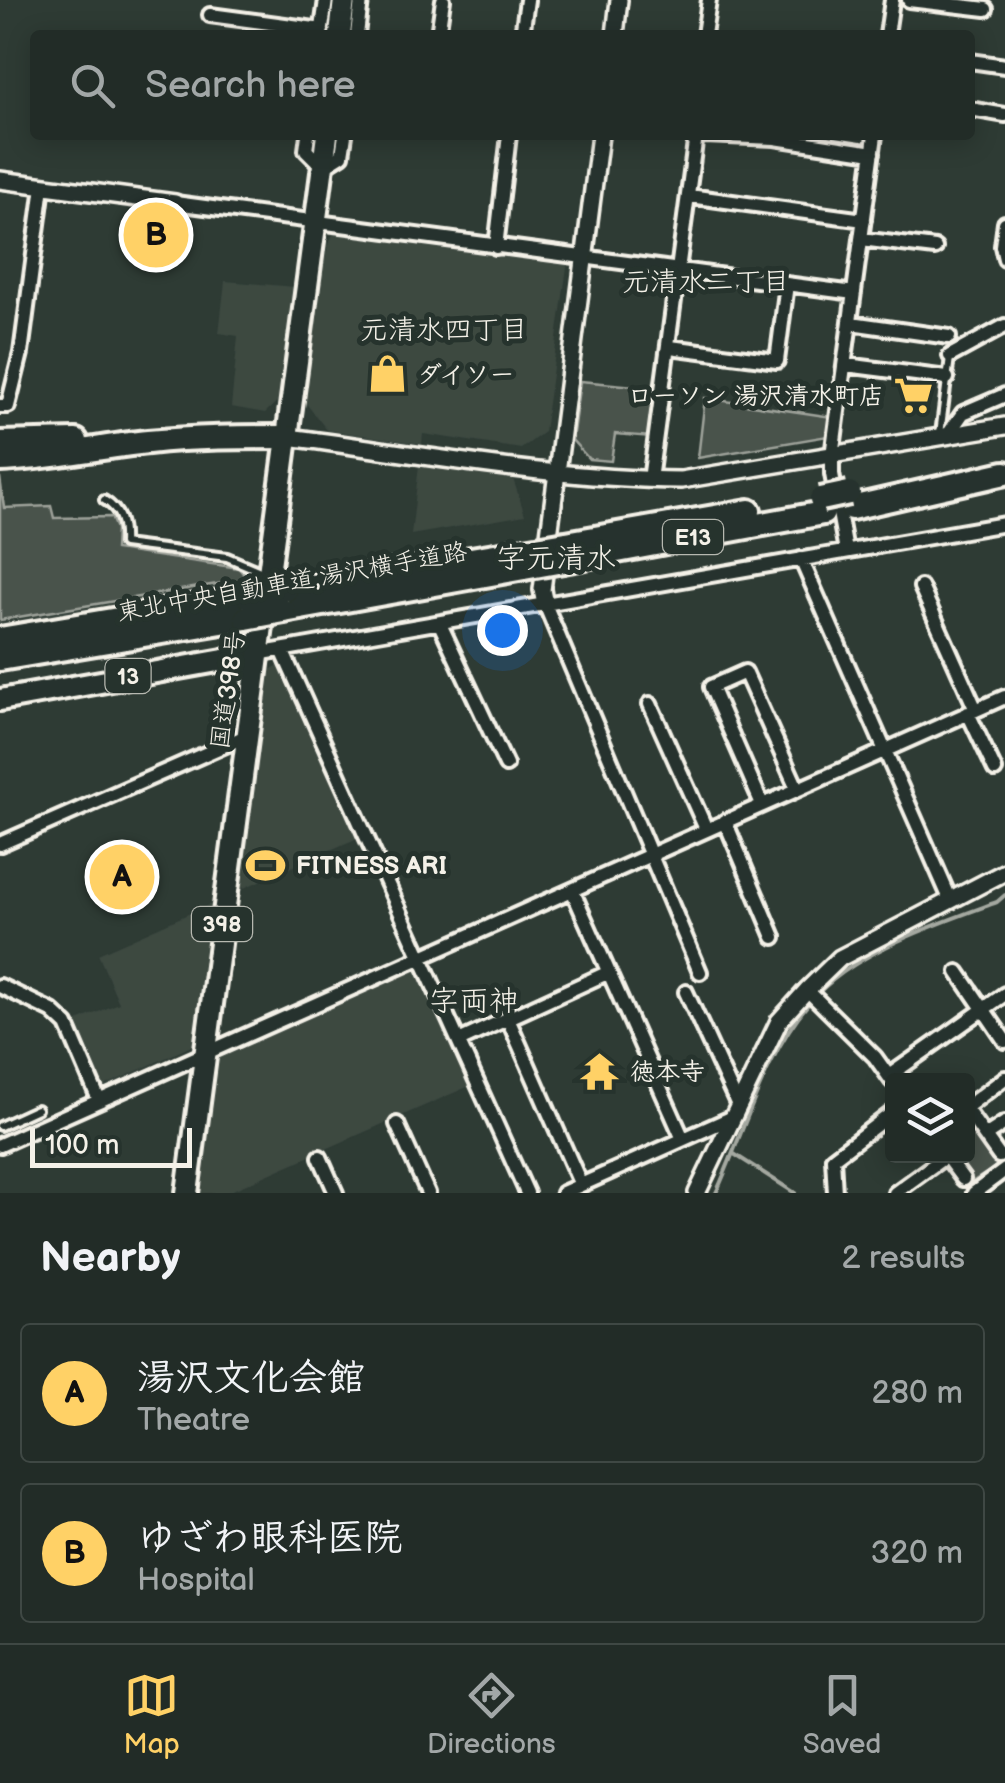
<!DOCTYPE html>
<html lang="en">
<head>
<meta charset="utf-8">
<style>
  body { margin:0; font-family:"Balsamiq Sans","Klee One",sans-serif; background:#2e3833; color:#f1f3f6 }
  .controls { position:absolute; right:30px; bottom:30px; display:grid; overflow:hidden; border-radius:10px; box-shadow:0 5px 25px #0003 }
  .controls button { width:90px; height:90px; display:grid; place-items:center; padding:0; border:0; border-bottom:2px solid #3f4844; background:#222c27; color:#f1f3f6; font:50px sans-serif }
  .scale { position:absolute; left:30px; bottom:25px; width:162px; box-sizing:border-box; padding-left:10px; border:5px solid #f4f1e8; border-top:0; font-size:28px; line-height:35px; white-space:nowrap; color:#f4f1e8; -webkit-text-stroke:8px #26332d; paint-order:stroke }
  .you { position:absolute; left:502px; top:630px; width:35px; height:35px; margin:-25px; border:8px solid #fff; border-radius:50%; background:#1a73e8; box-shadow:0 0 0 15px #1a73e833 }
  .badge { display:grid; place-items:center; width:65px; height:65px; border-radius:50%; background:#ffd166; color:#111; font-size:32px; font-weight:700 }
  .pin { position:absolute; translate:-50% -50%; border:5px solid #fff; box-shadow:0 2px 10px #0006 }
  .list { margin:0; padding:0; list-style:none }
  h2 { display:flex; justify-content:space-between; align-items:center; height:130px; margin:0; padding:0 40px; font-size:42px }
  h2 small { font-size:32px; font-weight:400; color:#a2a7a7 }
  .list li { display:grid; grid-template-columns:65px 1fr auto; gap:30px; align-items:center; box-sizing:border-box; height:140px; margin:0 20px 20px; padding:0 20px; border:2px solid #3f4844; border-radius:10px }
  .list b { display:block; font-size:38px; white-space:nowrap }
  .list p { margin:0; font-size:32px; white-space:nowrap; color:#a2a7a7 }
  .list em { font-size:32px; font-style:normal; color:#a2a7a7 }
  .icon { flex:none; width:55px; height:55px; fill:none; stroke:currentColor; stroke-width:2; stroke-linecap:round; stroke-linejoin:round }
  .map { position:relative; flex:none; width:1005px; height:1193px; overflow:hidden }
  .search { position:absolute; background:#222c27; box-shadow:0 5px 25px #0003; left:30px; right:30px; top:30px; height:110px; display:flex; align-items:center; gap:25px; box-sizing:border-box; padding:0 35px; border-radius:10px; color:#a2a7a7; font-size:38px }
  .sheet { height:450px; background:#222c27 }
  nav { display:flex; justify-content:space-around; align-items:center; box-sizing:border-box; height:140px; border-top:2px solid #3f4844; background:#222c27; font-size:28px; color:#a2a7a7 }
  nav a { display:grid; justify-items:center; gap:5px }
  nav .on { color:#ffd166 }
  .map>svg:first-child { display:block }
  .built { fill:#3c4841 }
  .green { fill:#48524c; stroke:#9ea29a; stroke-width:2.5 }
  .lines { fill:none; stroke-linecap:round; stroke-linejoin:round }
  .stream { stroke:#a4a8a0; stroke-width:4 }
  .service-casing { stroke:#f4f1e8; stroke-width:14 }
  .minor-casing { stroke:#f4f1e8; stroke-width:20 }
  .tertiary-casing { stroke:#f4f1e8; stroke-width:22 }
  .primary-casing { stroke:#f4f1e8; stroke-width:28 }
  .trunk-casing { stroke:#f4f1e8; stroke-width:28 }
  .motorway-casing { stroke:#f4f1e8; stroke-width:30 }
  .service { stroke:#26332d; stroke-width:6 }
  .minor { stroke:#26332d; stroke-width:12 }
  .tertiary { stroke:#26332d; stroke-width:15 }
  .primary { stroke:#26332d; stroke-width:20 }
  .trunk { stroke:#26332d; stroke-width:20 }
  .motorway { stroke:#26332d; stroke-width:22 }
  .motorway-bridge-casing { stroke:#f4f1e8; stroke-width:30; stroke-linecap:butt }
  .motorway-bridge { stroke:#26332d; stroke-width:22 }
  .labels { text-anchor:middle; stroke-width:10; stroke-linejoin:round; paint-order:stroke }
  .shield { fill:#26332d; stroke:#b6b8b0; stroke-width:2.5 }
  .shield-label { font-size:22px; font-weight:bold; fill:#f4f1e8 }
  .poi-label { font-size:25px; font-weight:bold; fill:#f4f1e8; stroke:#26332d; text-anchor:start }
  .street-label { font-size:25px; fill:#f4f1e8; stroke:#26332d }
  .neighbourhood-label { font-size:28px; fill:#f4f1e8; stroke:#26332d }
  .quarter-label { font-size:30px; fill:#f4f1e8; stroke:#26332d }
</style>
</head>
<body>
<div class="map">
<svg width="1005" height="1193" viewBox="0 0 1005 1193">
  <rect width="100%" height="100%" fill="#2e3b34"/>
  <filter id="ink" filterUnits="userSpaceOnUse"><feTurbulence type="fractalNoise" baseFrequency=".01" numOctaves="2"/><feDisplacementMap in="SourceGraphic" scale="20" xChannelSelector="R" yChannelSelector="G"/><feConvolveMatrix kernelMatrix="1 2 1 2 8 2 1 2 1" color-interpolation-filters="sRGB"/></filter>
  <g filter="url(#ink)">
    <path class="built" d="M334 231 568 260 544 432 521 449 423 434 422 444 327 430 304 401 320 268Z
      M225 281 296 287 282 397 265 413 231 407 238 336 219 333Z
      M419 465 513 479 525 515 411 535Z
      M283 663 360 837 237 891 266 672Z
      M213 903 194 1045 100 1088 73 1023 119 1003 98 954Z
      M421 962 474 1084 226 1193H196L215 1053Z"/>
    <path class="green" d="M580 381 656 388 652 437 615 434 611 461 589 459 572 440Z
      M705 398 832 417 828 436 698 458Z
      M0 477 4 508 51 506 54 518 111 517 116 529 115 550 239 568 247 579 0 620Z
      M968 1112 1002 1163 967 1185 946 1156H968Z"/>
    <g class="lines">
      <path class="stream" d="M734 1154 795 1193
        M716 1193C744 1132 765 1053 810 1002 852 952 937 924 997 902L1005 895"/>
      <defs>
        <path id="service" d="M940 434 950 357
          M104 500C121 510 124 525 123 544L227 557 267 574
          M0 1126 37 1109"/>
        <path id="minor" d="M909 0 986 9
          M210 15 322 30
          M321 35 326 0
          M357 35 361 0
          M438 35 443 0
          M522 35 527 0
          M704 35 709 0
          M887 35 892 0
          M970 61 1005 66
          M970 109 1005 115
          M308 135 306 150 323 167 342 155 345 135
          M705 135 775 138 873 153
          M689 196 864 220
          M175 203 854 293
          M1005 223 1002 246 1005 259
          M861 239 935 248
          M496 247 509 135
          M851 323 949 337
          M670 347 777 361 787 284
          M950 356 1005 326
          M846 365 947 378
          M0 406H8L21 353 43 186
          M947 436 963 413 1005 395
          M650 480 696 135
          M846 551 832 474V456L875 135
          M801 559 951 901
          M921 587 976 710
          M545 604 700 972
          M440 624 506 765
          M282 650 527 1193
          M257 654 1005 524
          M650 704 706 829
          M968 713 995 770
          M762 804 711 687 745 672 797 788
          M725 821 774 937
          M0 844 246 736
          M573 892 683 1139
          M958 972 1005 1041
          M0 986 52 1011 67 1025 99 1100
          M807 990 875 1057 892 1081
          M686 992 737 1103
          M508 1019 581 1185
          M461 1040 607 973
          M889 1076 1005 994
          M968 1106 1005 1078
          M968 1112 999 1156
          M397 1124 428 1193
          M985 1136 1005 1123
          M0 1145C334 994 671 848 1005 697
          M946 1156 963 1179
          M320 1157 336 1193
          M563 1193 731 1118
          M835 1193 833 1158 892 1113
          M895 1193 946 1156
          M974 1193 1005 1170"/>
        <path id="tertiary" d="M615 35 619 0
          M0 180 175 203
          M289 437C419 454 550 479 681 480L1005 426
          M545 604 542 590 600 135
          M697 1193 779 1021 807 990 840 958 1005 872"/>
        <path id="primary" d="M0 700 257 654"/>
        <path id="trunk" d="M340 35 344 0
          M187 1193 327 135"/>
        <path id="motorway" d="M0 443 76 441
          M0 460C50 458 98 447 148 442 195 437 242 437 289 437
          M851 508 1005 473
          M566 543 749 511
          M563 561 823 513
          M286 590 525 550
          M284 611 524 568
          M0 639 248 597
          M0 659 246 618"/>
      </defs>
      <use href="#service" class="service-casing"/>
      <use href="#minor" class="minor-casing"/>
      <use href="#tertiary" class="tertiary-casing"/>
      <use href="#primary" class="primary-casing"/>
      <use href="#trunk" class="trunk-casing"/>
      <use href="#motorway" class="motorway-casing"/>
      <use href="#service" class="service"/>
      <use href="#minor" class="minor"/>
      <use href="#tertiary" class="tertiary"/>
      <use href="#primary" class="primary"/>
      <use href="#trunk" class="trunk"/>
      <use href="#motorway" class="motorway"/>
      <defs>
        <path id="motorway-bridge" d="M821 499 849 493
          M525 550 566 543
          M524 568 563 561
          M248 597 286 590
          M246 618 284 611"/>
      </defs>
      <use href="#motorway-bridge" class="motorway-bridge-casing"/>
      <use href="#motorway-bridge" class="motorway-bridge"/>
    </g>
  </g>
  <defs>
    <symbol id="shop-bare" viewBox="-9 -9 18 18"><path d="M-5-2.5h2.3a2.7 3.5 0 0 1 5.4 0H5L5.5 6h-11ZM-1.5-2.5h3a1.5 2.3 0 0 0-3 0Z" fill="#ffd166" stroke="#26332d" stroke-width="2.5" paint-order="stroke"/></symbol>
    <symbol id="supermarket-bare" viewBox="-9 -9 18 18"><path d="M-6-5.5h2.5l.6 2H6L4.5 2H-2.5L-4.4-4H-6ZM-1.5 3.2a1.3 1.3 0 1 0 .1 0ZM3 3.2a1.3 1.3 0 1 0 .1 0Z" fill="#ffd166" stroke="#26332d" stroke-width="2.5" paint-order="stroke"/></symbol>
    <symbol id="stadium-bare" viewBox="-9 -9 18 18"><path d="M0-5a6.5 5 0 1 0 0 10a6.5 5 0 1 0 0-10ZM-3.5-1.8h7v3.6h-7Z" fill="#ffd166" stroke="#26332d" stroke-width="2.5" paint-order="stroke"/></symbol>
    <symbol id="temple-bare" viewBox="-9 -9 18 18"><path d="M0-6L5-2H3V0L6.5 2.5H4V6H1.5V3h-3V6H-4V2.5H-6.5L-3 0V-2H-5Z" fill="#ffd166" stroke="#26332d" stroke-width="2.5" paint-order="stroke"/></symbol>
  </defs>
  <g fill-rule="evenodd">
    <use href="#shop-bare" x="360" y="346" width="55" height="55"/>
    <use href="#supermarket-bare" x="886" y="368" width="55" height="55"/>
    <use href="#stadium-bare" x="238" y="838" width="55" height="55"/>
    <use href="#temple-bare" x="572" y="1044" width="55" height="55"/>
  </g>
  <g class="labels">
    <g class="shield">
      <rect x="663" y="520" width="60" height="34" rx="8"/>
      <rect x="105.5" y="659" width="45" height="34" rx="8"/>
      <rect x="192" y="907" width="60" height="34" rx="8"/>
    </g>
    <g class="shield-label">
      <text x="693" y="545">E13</text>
      <text x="128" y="684">13</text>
      <text x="222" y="932">398</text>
    </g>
    <g class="poi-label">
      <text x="417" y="383">ダイソー</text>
      <text x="884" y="404" text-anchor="end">ローソン 湯沢清水町店</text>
      <text x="296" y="874">FITNESS ARI</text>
      <text x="630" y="1080">徳本寺</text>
    </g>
    <g class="street-label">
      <text transform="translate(292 581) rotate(-10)" y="9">東北中央自動車道;湯沢横手道路</text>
      <text transform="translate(227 690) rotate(-82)" y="9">国道398号</text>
    </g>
    <g class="neighbourhood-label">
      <text x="706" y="291">元清水二丁目</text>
      <text x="444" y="339">元清水四丁目</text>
    </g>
    <g class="quarter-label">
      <text x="556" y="568">字元清水</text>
      <text x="474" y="1011">字両神</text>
    </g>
  </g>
</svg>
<div class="controls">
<button><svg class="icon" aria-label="layers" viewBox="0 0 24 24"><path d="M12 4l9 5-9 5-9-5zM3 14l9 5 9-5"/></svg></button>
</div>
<div class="scale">100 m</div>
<div class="you"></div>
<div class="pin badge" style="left:122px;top:877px">A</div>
<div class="pin badge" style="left:156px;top:235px">B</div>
<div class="search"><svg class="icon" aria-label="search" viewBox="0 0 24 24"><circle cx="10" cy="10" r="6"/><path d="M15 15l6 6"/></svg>Search here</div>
</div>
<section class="sheet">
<h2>Nearby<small>2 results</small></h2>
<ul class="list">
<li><span class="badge">A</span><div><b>湯沢文化会館</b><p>Theatre</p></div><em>280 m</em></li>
<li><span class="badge">B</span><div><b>ゆざわ眼科医院</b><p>Hospital</p></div><em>320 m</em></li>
</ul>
</section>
<nav>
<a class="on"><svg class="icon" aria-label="map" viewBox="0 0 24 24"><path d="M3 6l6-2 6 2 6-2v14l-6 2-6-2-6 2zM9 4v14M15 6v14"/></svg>Map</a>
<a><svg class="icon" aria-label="directions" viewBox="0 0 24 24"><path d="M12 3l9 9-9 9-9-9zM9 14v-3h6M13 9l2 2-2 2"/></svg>Directions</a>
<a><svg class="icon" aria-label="saved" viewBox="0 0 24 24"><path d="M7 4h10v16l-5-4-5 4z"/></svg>Saved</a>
</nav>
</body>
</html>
